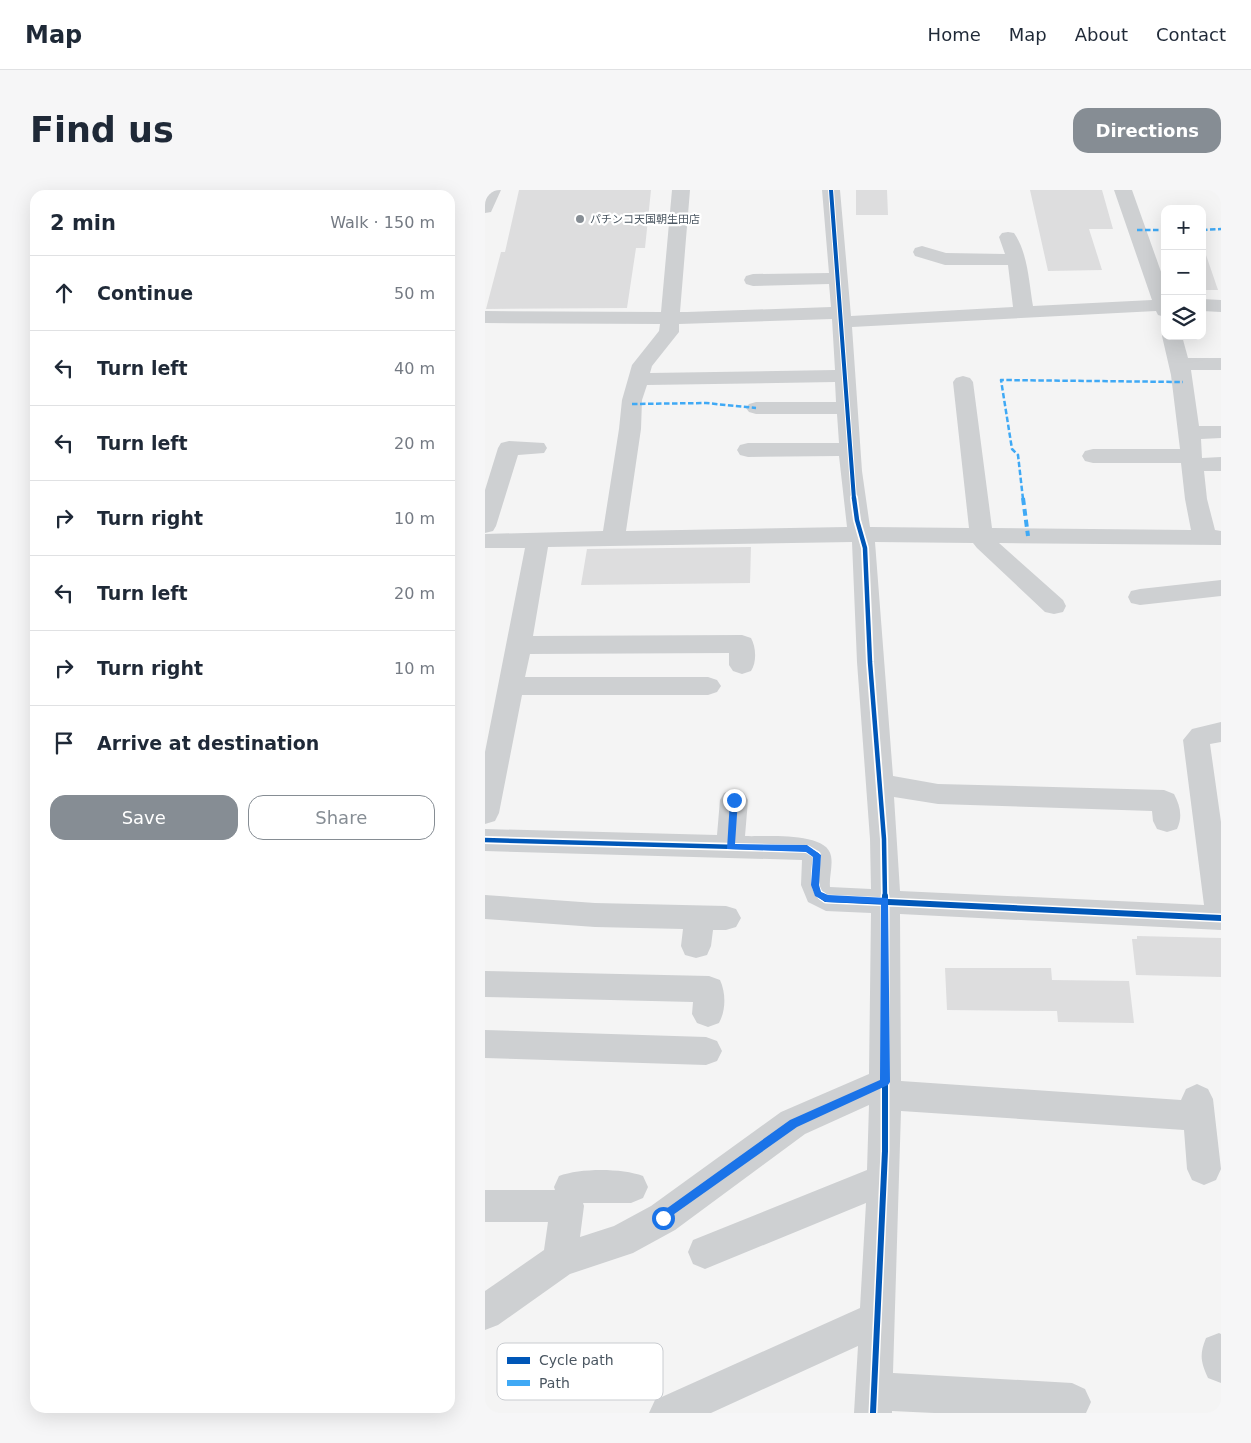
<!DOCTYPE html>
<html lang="en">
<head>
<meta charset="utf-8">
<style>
  body { margin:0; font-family:"DejaVu Sans","Noto Sans JP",sans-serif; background:#f6f6f7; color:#1f2937 }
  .controls { position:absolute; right:15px; top:15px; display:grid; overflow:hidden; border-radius:10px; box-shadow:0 5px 20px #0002 }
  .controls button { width:45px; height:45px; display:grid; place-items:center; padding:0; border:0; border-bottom:1px solid #e0e1e3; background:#fff; color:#1f2937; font:25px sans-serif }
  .stop { position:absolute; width:15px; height:15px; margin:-11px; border:4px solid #1a73e8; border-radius:50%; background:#fff }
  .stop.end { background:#1a73e8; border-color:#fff; box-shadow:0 1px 5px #0008 }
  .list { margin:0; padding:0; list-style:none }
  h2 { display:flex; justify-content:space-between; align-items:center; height:65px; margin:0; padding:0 20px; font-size:21px }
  h2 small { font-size:16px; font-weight:400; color:#747a83 }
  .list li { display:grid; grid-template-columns:32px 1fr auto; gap:15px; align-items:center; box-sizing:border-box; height:75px; padding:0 20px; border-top:1px solid #e0e1e3 }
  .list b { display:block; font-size:19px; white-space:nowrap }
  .list em { font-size:16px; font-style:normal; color:#747a83 }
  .actions { display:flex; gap:10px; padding:15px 20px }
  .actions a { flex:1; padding:11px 0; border:1px solid #868d94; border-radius:15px; text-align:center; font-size:18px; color:#868d94 }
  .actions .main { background:#868d94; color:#fff }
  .icon { flex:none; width:28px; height:28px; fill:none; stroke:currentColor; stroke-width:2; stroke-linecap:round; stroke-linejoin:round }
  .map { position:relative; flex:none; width:736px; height:1223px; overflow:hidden; border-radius:15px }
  header { display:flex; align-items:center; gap:30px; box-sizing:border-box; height:70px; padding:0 25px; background:#fff; border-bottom:1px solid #e0e1e3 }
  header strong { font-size:24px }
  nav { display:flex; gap:28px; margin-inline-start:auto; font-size:18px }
  .intro { display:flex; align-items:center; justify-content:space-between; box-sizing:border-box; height:120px; padding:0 30px }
  h1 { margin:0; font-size:35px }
  .button { padding:12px 22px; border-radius:15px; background:#868d94; color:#fff; font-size:18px; font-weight:700 }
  main { display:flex; gap:30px; padding:0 30px }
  aside { flex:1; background:#fff; border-radius:15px; box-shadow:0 5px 20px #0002 }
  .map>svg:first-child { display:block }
  .building { fill:#ddddde }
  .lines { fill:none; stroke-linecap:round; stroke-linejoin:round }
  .minor { fill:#ced0d2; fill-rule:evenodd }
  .quiet-far1 { stroke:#3fa9f5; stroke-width:2.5; stroke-dasharray:5.5 2.5; stroke-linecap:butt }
  .quiet { stroke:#3fa9f5; stroke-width:4; stroke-dasharray:7 4; stroke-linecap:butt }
  .cycleway-far2-casing { stroke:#fff; stroke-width:6 }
  .cycleway-far1-casing { stroke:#fff; stroke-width:8 }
  .cycleway-casing { stroke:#fff; stroke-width:9 }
  .cycleway-far2 { stroke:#0057b8; stroke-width:4 }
  .cycleway-far1 { stroke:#0057b8; stroke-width:4.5 }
  .cycleway { stroke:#0057b8; stroke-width:6 }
  .route { fill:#1a73e8 }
  .poi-dot { fill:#868d94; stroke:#fff; stroke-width:2 }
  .labels { text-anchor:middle; stroke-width:4.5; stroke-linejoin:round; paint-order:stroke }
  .far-poi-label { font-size:11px; fill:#4a5661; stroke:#fff; text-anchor:start }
  .key { fill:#fff; stroke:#c9ccd0; stroke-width:1 }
  .key-label { font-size:14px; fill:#4a5661 }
</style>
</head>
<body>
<header>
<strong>Map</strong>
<nav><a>Home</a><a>Map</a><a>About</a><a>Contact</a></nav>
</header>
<div class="intro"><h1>Find us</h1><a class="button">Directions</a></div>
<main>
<aside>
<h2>2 min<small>Walk · 150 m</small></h2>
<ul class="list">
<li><svg class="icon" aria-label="ahead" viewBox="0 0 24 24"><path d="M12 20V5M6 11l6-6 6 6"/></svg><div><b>Continue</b></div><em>50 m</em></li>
<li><svg class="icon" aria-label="left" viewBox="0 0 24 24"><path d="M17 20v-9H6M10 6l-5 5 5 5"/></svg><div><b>Turn left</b></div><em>40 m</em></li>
<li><svg class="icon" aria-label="left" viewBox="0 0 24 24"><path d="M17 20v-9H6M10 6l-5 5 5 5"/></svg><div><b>Turn left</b></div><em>20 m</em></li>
<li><svg class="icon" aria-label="right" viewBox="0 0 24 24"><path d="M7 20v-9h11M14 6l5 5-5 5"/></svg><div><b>Turn right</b></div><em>10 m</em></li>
<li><svg class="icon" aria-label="left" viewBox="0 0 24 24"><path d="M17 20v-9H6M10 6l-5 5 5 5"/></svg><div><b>Turn left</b></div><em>20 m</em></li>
<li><svg class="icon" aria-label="right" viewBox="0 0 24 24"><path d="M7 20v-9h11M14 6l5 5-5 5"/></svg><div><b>Turn right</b></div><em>10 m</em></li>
<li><svg class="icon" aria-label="arrive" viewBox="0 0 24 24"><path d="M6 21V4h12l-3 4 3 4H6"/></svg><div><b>Arrive at destination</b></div></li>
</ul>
<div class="actions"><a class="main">Save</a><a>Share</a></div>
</aside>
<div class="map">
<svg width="736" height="1223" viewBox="0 0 736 1223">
  <rect width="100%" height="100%" fill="#f4f4f4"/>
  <path class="building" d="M34 0H166L160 58H151L142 118 1 119 16 62H20Z
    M371 0H402L403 25H371Z
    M545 0H617L628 39H604L617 80 563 81Z
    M717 65H721L733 100H717Z
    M266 357 265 393 96 395 102 359Z
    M652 746 736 748V787L651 785 647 749H652Z
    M460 778H566L567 790 644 791 649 833 573 832 572 821 462 820Z"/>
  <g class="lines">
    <path class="minor" d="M0 0H16L6 22 0 23Z
      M187 0H205L195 122H202L346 117 344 94 268 96 261 94 259 90 261 86 268 84 344 83 337 0H355L366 126 528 117 523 75H460L430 66 428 62 430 58 437 56 461 63 520 64 514 47 517 43 523 42 529 43C543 63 544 93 548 116L667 110 629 0H647L680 93V127L673 125 671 121 367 137 377 281 385 337 484 338 468 192 471 188 478 186 485 188 488 192 507 338 706 340 700 309 696 273H608L600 271 597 266 600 261 608 259H695L686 185 677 146 680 142V146H697L703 168H736V180H706L714 236H736V248L716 249 717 268 736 267V281H719L722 309 730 340 736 341V355L514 353 578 410 581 416 578 422 569 424 560 422 492 358 488 353 390 352 408 586 453 594 679 600 689 604C695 615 698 627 692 639L682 642 672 639 668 631 667 621 453 614 409 607 415 701 719 715 698 550 707 539 736 532V552L725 554 736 632V740L415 724 416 891 696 910 701 899 712 894 723 899 728 909 736 979 731 990 719 995 707 990 702 979 699 940 416 921 408 1183 587 1193 600 1199 606 1212 601 1223H449L407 1221V1223H369L373 1156 226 1223H164L170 1210 375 1118 381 1013 220 1079 208 1074 203 1062 208 1050 382 980 384 915 320 944 190 1040 148 1063 85 1084 13 1135 0 1140V1101L59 1060 63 1032H0V1000H70L69 997 74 986C95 978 137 978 158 986L163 997 158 1008 146 1013H98L99 1016 95 1047 129 1036 166 1016 296 922 384 884 386 723 341 721 323 712 316 695 317 670 0 661V639L232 645 235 610 239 603 249 599 259 603 263 610 260 646C279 647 342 641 346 666 348 676 344 687 345 697L386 699 385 649 372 472 367 352 63 357 48 446 257 445 266 448C271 457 272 472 266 481L257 484 248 481 244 475V463L45 464 40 487H223L232 490 236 496 232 502 223 505H37L14 623 10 631 0 634V562L40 358H0V344L118 341 134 239 137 210 147 175 174 141 175 134 0 133V121L176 122ZM347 129 350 180 165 183 167 176 194 142V134ZM350 192 351 212H271L264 214 261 218 264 222 271 224H352L354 253H263L255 255 252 260 255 265 263 267 354 266 362 337 141 341 156 239 157 210 162 195Z
      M717 109 736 110V122L717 121Z
      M24 251 59 253 62 258 59 263 33 265 11 336 8 341 0 343V300L13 258 16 253Z
      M736 390V406L655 415 646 413 643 407 646 401 655 399Z
      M0 705 110 713 241 716 251 719 256 728 251 737 241 740H228L226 756 222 765 211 768 200 765 196 756 198 739 110 737 0 729Z
      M0 781 224 786 235 790C241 803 241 820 234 833L223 837 212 833 207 824 208 812 0 807Z
      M0 840 221 847 232 851 237 861 232 871 221 875 0 868Z
      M734 1143 736 1144V1193L723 1188C716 1172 714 1165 721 1148Z"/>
    <path class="quiet-far1" d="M652 40H680
      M717 40 736 39
      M147 214 221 213 271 218
      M538 309 533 265 527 259 516 190 698 192"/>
    <path class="quiet" d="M538 308 543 346"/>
    <defs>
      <path id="cycleway-far2" d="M346 0 369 309"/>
      <path id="cycleway-far1" d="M369 308 372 330 380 358 385 472 399 649 400 708
        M0 650 322 659 332 665C331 679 325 699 339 708"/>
      <path id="cycleway" d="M337 706 341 709 736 728
        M388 1223 400 961V706"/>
    </defs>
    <use href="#cycleway-far2" class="cycleway-far2-casing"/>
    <use href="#cycleway-far1" class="cycleway-far1-casing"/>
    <use href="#cycleway" class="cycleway-casing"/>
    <use href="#cycleway-far2" class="cycleway-far2"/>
    <use href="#cycleway-far1" class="cycleway-far1"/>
    <use href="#cycleway" class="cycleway"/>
  </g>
  <path class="route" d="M249 607 253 610 250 654 322 655 336 665 334 695 336 702 343 705 403 708 405 892 403 895 312 937 178 1032 173 1028 174 1024 305 930 395 890 396 714 341 712 330 706 326 695 328 667 321 662 242 659 245 610Z"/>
  <circle class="poi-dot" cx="95" cy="29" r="5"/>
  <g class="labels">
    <g class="far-poi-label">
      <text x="105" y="33">パチンコ天国朝生田店</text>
    </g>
  </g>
  <rect x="12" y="1153" width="166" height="57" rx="8" class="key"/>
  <rect x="22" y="1167" width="23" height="7" fill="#0057b8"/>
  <rect x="22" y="1190" width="23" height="6" fill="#3fa9f5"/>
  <g class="key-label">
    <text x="54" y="1175">Cycle path</text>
    <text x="54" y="1198">Path</text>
  </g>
</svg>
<div class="controls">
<button>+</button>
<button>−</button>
<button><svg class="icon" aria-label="layers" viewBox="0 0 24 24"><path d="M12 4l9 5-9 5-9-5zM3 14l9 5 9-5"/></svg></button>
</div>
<div class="stop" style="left:178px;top:1028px"></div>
<div class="stop end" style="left:249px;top:610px"></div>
</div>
</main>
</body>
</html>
